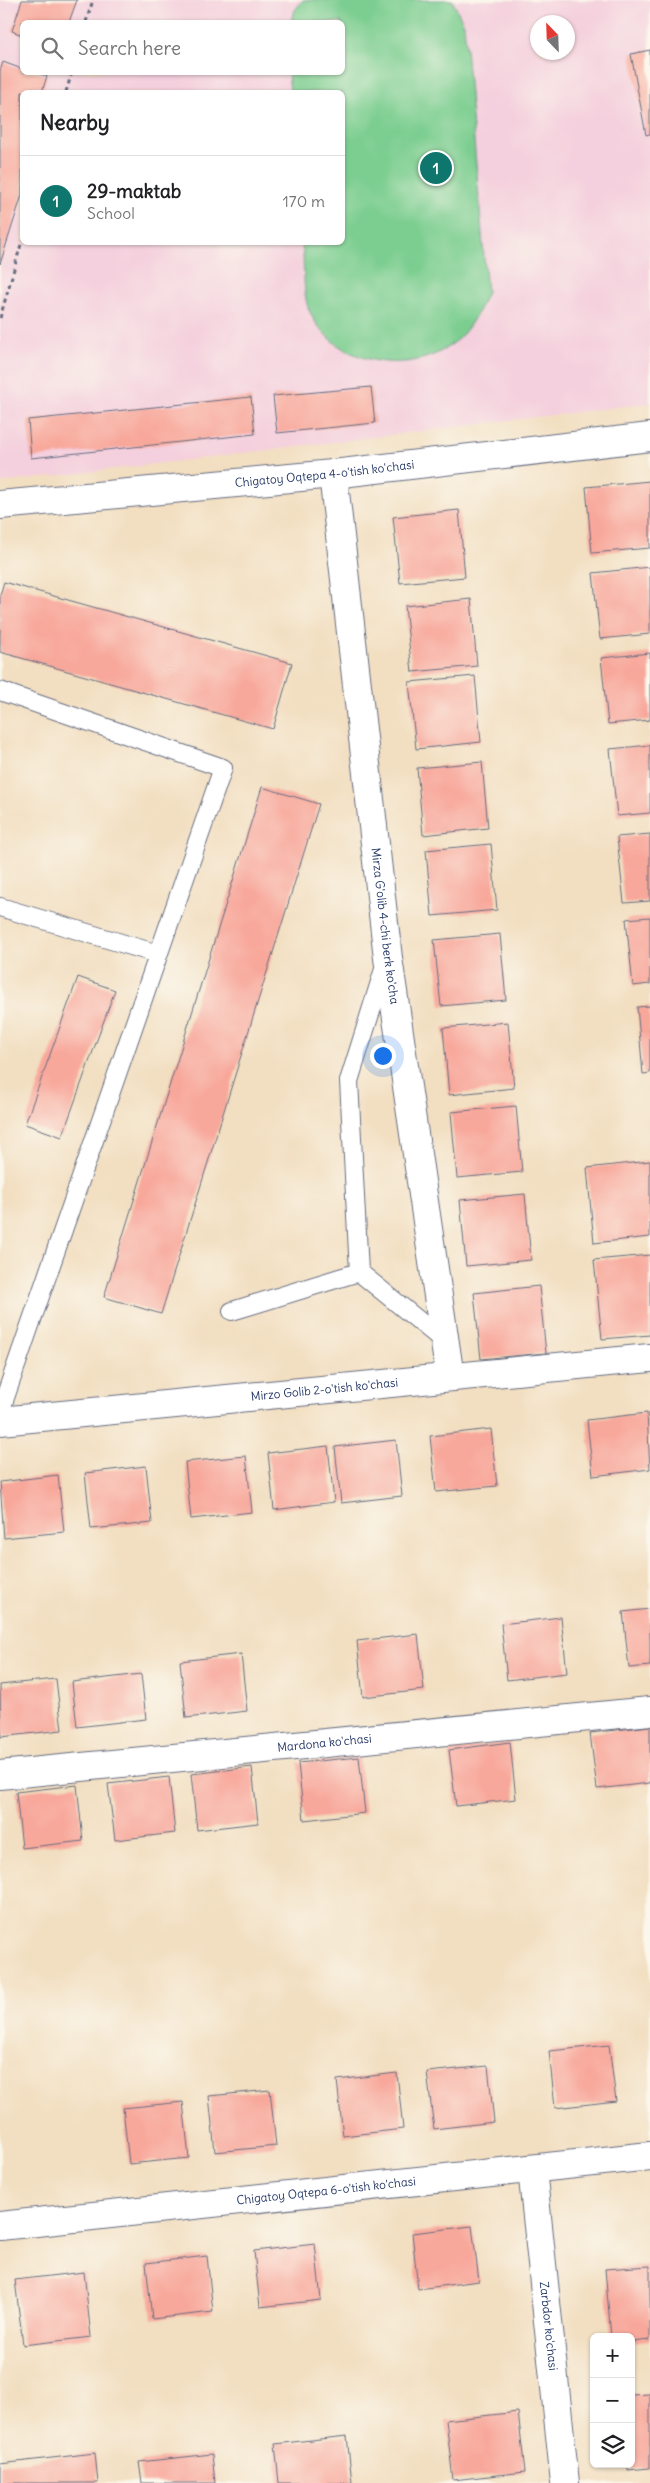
<!DOCTYPE html>
<html lang="en">
<head>
<meta charset="utf-8">
<style>
  body { margin:0; font-family:Delius,sans-serif; background:#f6f6f6; color:#202124 }
  .controls { position:absolute; right:15px; bottom:15px; display:grid; overflow:hidden; border-radius:8px; box-shadow:0 1px 4px #0004 }
  .controls button { width:45px; height:45px; display:grid; place-items:center; padding:0; border:0; border-bottom:1px solid #e0e0e0; background:#fff; color:#202124; font:25px sans-serif }
  .compass { position:absolute; left:530px; top:15px; width:45px; height:45px; border-radius:50%; background:#fff; box-shadow:0 1px 4px #0004; rotate:337deg }
  .you { position:absolute; left:382px; top:1055px; width:18px; height:18px; margin:-12px; border:4px solid #fff; border-radius:50%; background:#1a73e8; box-shadow:0 0 0 8px #1a73e833 }
  .badge { display:grid; place-items:center; width:32px; height:32px; border-radius:50%; background:#0f766e; color:#fff; font-size:16px; font-weight:700 }
  .pin { position:absolute; translate:-50% -50%; border:2px solid #fff; box-shadow:0 1px 5px #0006 }
  .list { margin:0; padding:0; list-style:none }
  h2 { display:flex; justify-content:space-between; align-items:center; height:65px; margin:0; padding:0 20px; font-size:21px }
  h2 small { font-size:16px; font-weight:400; color:#757577 }
  .list li { display:grid; grid-template-columns:32px 1fr auto; gap:15px; align-items:center; box-sizing:border-box; height:90px; padding:0 20px; border-top:1px solid #e0e0e0 }
  .list b { display:block; font-size:19px; white-space:nowrap }
  .list p { margin:0; font-size:16px; white-space:nowrap; color:#757577 }
  .list em { font-size:16px; font-style:normal; color:#757577 }
  .icon { flex:none; width:28px; height:28px; fill:none; stroke:currentColor; stroke-width:2; stroke-linecap:round; stroke-linejoin:round }
  .map { position:relative; flex:none; width:650px; height:2483px; overflow:hidden }
  .search { position:absolute; background:#fff; box-shadow:0 1px 4px #0004; left:20px; top:20px; width:325px; height:55px; display:flex; align-items:center; gap:12px; box-sizing:border-box; padding:0 18px; border-radius:8px; color:#757577; font-size:19px }
  .panel { position:absolute; background:#fff; box-shadow:0 1px 4px #0004; left:20px; top:90px; width:325px; height:155px; border-radius:8px }
  .map>svg:first-child { display:block }
  .built { fill:#f4cfdd; fill-rule:evenodd }
  .green { fill:#7cce90; stroke:#4c7e77 }
  .building { fill:#f8a89b }
  .lines { fill:none; stroke-linecap:round; stroke-linejoin:round }
  .lane-casing { stroke:#666c80; stroke-width:20 }
  .street-casing { stroke:#666c80; stroke-width:30 }
  .path { stroke:#666c80; stroke-width:3; stroke-dasharray:4 4; stroke-linecap:butt }
  .lane { stroke:#fff; stroke-width:18 }
  .street { stroke:#fff; stroke-width:28 }
  .labels { text-anchor:middle; stroke-width:5; stroke-linejoin:round; paint-order:stroke }
  .street-label { font-size:12px; fill:#1b2f5e; stroke:#fbf7ec }
</style>
</head>
<body>
<div class="map">
<svg width="650" height="2483" viewBox="0 0 650 2483">
  <rect width="100%" height="100%" fill="#fbf7ec"/>
  <filter id="ink" filterUnits="userSpaceOnUse"><feTurbulence type="fractalNoise" baseFrequency=".02" numOctaves="2"/><feDisplacementMap in="SourceGraphic" scale="10" xChannelSelector="R" yChannelSelector="G"/><feConvolveMatrix kernelMatrix="1 2 1 2 8 2 1 2 1" color-interpolation-filters="sRGB"/></filter>
  <filter id="wash" filterUnits="userSpaceOnUse"><feTurbulence type="fractalNoise" baseFrequency=".0096" numOctaves="4" result="noise"/><feDisplacementMap in="SourceGraphic" scale="20" xChannelSelector="R" yChannelSelector="G"/><feGaussianBlur stdDeviation="1.12" result="paint"/><feColorMatrix in="noise" values="0 0 0 0 0 0 0 0 0 0 0 0 0 0 0 0 0 1.4 0 .05"/><feComposite in="paint" operator="in"/></filter>
  <g filter="url(#wash)">
    <rect width="100%" height="100%" fill="#f2dec0"/>
    <path class="built" d="M0 0H650V403L0 483ZM22 22H342V72H22ZM538 22H568V52H538ZM22 92H342V242H22Z"/>
    <path class="green" d="M303 0H452L464 24 487 292C479 310 472 326 457 340 413 380 329 365 308 307 303 294 304 259 302 243L342 242V92H290L288 73 342 72V22H291L295 10Z"/>
    <g id="blocks">
      <path class="building" d="M22 0H77L69 22H22V35L12 31Z
        M650 50V134L646 135 631 54Z
        M3 62 22 69V72H35L47 76 42 92H22V195L0 264V71Z
        M371 387 375 423 277 433 273 396Z
        M251 397 255 434 31 458 28 420Z
        M650 481V548L592 553 586 487Z
        M459 510 465 577 400 583 393 517Z
        M650 567V634L600 639 593 573Z
        M4 582 292 663 273 729 0 652V595Z
        M471 599 477 666 412 672 405 606Z
        M650 653V720L608 724 601 658Z
        M475 676 481 742 416 749 409 682Z
        M650 745V813L617 816 610 749Z
        M482 762 488 828 423 835 417 768Z
        M262 787 319 804 161 1314 104 1297Z
        M650 834V901L624 903 617 837Z
        M491 844 497 910 432 916 426 850Z
        M650 917V984L633 986 626 919Z
        M500 934 506 1000 441 1006 434 940Z
        M78 977 115 990 62 1137 25 1124Z
        M650 1006V1073L643 1074 637 1007Z
        M508 1022 514 1088 449 1095 443 1028Z
        M516 1106 522 1172 457 1178 451 1112Z
        M650 1161V1237L594 1243 587 1168Z
        M525 1194 531 1260 466 1266 460 1200Z
        M650 1255V1335L602 1339 594 1260Z
        M539 1286 546 1353 481 1359 474 1293Z
        M647 1413 650 1469 593 1476 587 1420Z
        M491 1429 497 1486 436 1492 430 1436Z
        M396 1440 402 1496 341 1503 335 1447Z
        M328 1446 334 1502 274 1510 268 1453Z
        M246 1456 252 1512 191 1519 185 1462Z
        M146 1466 152 1523 91 1529 85 1473Z
        M58 1475 64 1532 4 1538 0 1482Z
        M650 1609V1666L629 1668 623 1612Z
        M561 1617 567 1673 507 1680 501 1624Z
        M418 1634 424 1690 363 1697 357 1641Z
        M241 1654 247 1711 186 1718 180 1661Z
        M141 1674 146 1719 77 1727 72 1682Z
        M56 1679 62 1730 1 1737 0 1685Z
        M650 1726V1783L597 1789 590 1733Z
        M510 1742 516 1799 456 1806 449 1750Z
        M359 1757 365 1813 304 1820 298 1763Z
        M252 1767 258 1823 197 1830 191 1774Z
        M169 1777 175 1833 115 1840 108 1784Z
        M77 1785 83 1841 22 1848 16 1792Z
        M609 2045 616 2101 555 2108 549 2051Z
        M488 2066 494 2122 434 2129 427 2072Z
        M397 2073 403 2129 343 2136 337 2080Z
        M270 2090 276 2146 215 2152 209 2096Z
        M183 2102 189 2158 129 2164 123 2108Z
        M472 2226 479 2281 418 2289 412 2233Z
        M315 2244 321 2300 260 2307 254 2251Z
        M207 2256 213 2312 152 2319 146 2263Z
        M650 2266V2340L631 2342V2337H611L605 2269Z
        M84 2272 91 2337 23 2345 15 2280Z
        M650 2394V2468L628 2470V2464H631V2395Z
        M518 2412 525 2472 453 2480 446 2420Z
        M347 2436 352 2483H279L275 2444Z
        M95 2453 98 2483H0V2464Z
        M212 2454 215 2483H142L139 2462Z"/>
    </g>
  </g>
  <g filter="url(#ink)">
    <use href="#blocks" fill-opacity="0" stroke="#666c80" stroke-width="1"/>
    <g class="lines">
      <defs>
        <path id="lane" d="M0 691 223 768 0 1412
          M0 907 158 954
          M385 966 349 1081 359 1272 445 1342
          M232 1311 359 1272"/>
        <g id="street">
          <path id="s1" d="M333 474 388 958 450 1377"/>
          <path id="s2" d="M0 505 333 474 650 437"/>
          <path id="s3" d="M0 1421 650 1358"/>
          <path id="s4" d="M0 1775 650 1711"/>
          <path id="s5" d="M532 2169 565 2483"/>
          <path id="s6" d="M0 2226 650 2156"/>
        </g>
      </defs>
      <use href="#lane" class="lane-casing"/>
      <use href="#street" class="street-casing"/>
      <path class="path" d="M86 22 93 0
        M66 92 72 72
        M0 318 22 241"/>
      <use href="#lane" class="lane"/>
      <use href="#street" class="street"/>
    </g>
  </g>
  <g class="labels">
    <g class="street-label">
      <text dy="4" stroke="none"><textPath href="#s2" startOffset="326">Chigatoy Oqtepa 4-o'tish ko'chasi</textPath></text>
      <text dy="4" stroke="none"><textPath href="#s1" startOffset="455">Mirza G'olib 4-chi berk ko'cha</textPath></text>
      <text dy="4" stroke="none"><textPath href="#s3" startOffset="326">Mirzo Golib 2-o'tish ko'chasi</textPath></text>
      <text dy="4" stroke="none"><textPath href="#s4" startOffset="326">Mardona ko'chasi</textPath></text>
      <text dy="4" stroke="none"><textPath href="#s6" startOffset="328">Chigatoy Oqtepa 6-o'tish ko'chasi</textPath></text>
      <text dy="4" stroke="none"><textPath href="#s5" startOffset="158">Zarbdor ko'chasi</textPath></text>
    </g>
  </g>
</svg>
<div class="controls">
<button>+</button>
<button>−</button>
<button><svg class="icon" aria-label="layers" viewBox="0 0 24 24"><path d="M12 4l9 5-9 5-9-5zM3 14l9 5 9-5"/></svg></button>
</div>
<svg class="compass" viewBox="-18 -18 36 36"><path d="M0-13l5 13h-10z" fill="#e53935"/><path d="M0 13l5-13h-10z" fill="#757577"/></svg>
<div class="you"></div>
<div class="pin badge" style="left:436px;top:168px">1</div>
<div class="search"><svg class="icon" aria-label="search" viewBox="0 0 24 24"><circle cx="10" cy="10" r="6"/><path d="M15 15l6 6"/></svg>Search here</div>
<section class="panel">
<h2>Nearby<small></small></h2>
<ul class="list">
<li><span class="badge">1</span><div><b>29-maktab</b><p>School</p></div><em>170 m</em></li>
</ul>
</section>
</div>
</body>
</html>
